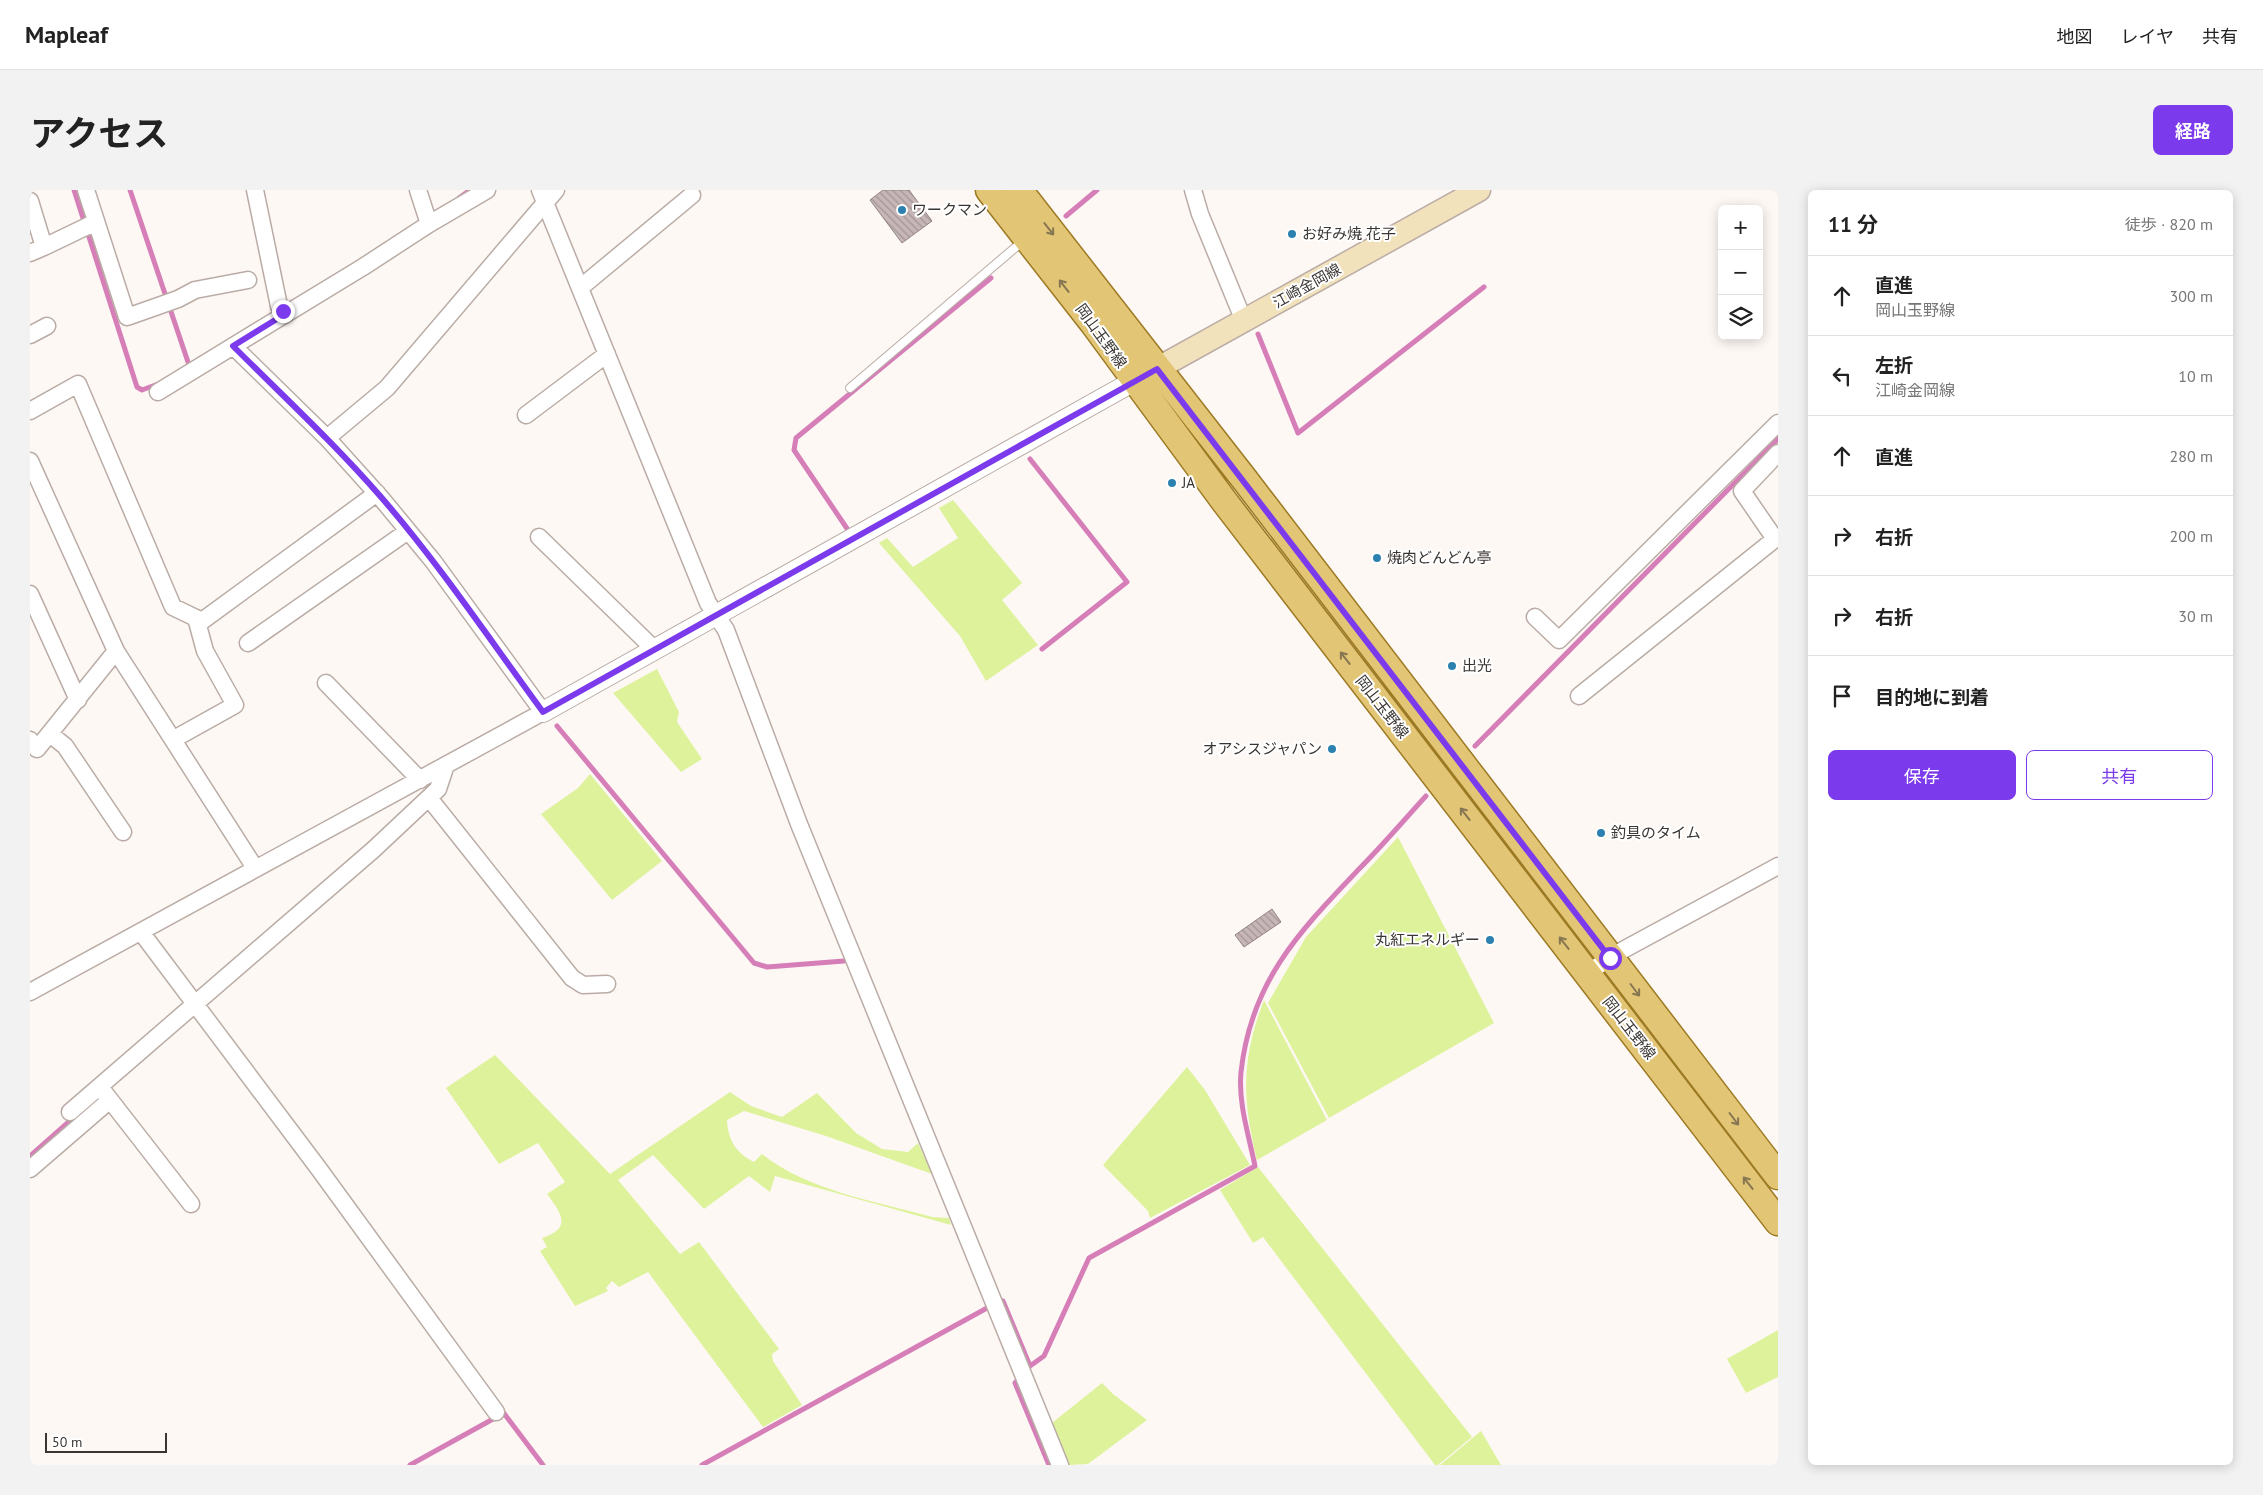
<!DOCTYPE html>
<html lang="ja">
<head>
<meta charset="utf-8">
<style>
  body { margin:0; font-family:"PT Sans","Noto Sans JP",sans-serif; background:#f2f2f2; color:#222 }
  .controls { position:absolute; right:15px; top:15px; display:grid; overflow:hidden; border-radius:8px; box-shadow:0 2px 12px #0003 }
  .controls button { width:45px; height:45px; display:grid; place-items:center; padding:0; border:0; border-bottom:1px solid #e0e0e0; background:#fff; color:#222; font:25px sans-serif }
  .scale { position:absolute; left:15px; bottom:12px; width:122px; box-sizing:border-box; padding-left:5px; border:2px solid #3a3532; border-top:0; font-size:14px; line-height:18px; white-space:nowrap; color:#3a3532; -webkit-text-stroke:4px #fff; paint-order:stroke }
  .stop { position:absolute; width:15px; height:15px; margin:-11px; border:4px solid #7c3aed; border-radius:50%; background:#fff }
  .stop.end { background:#7c3aed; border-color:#fff; box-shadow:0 1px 5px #0008 }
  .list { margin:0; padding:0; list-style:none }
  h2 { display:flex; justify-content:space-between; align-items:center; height:65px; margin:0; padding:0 20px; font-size:21px }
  h2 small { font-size:16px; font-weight:400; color:#767676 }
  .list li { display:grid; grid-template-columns:32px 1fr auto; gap:15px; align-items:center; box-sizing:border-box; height:80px; padding:0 20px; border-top:1px solid #e0e0e0 }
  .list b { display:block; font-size:19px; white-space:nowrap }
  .list p { margin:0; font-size:16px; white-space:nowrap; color:#767676 }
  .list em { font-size:16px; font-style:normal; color:#767676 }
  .actions { display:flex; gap:10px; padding:15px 20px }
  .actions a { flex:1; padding:11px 0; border:1px solid #7c3aed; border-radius:8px; text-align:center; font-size:18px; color:#7c3aed }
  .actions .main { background:#7c3aed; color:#fff }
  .icon { flex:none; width:28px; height:28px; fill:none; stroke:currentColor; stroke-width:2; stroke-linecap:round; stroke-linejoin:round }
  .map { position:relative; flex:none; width:1748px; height:1275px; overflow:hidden; border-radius:8px }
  header { display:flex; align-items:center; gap:30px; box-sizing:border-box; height:70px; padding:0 25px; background:#fff; border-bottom:1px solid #e0e0e0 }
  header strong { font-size:24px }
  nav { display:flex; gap:28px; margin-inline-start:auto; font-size:18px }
  .intro { display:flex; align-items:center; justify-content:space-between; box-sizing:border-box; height:120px; padding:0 30px }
  h1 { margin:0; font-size:35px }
  .button { padding:12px 22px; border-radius:8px; background:#7c3aed; color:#fff; font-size:18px; font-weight:700 }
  main { display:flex; gap:30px; padding:0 30px }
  aside { flex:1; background:#fff; border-radius:8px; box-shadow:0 2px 12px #0003 }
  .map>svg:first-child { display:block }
  .green { fill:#ddf29b }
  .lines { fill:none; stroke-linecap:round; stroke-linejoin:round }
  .stream { stroke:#d57eb7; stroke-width:5 }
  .building { fill:url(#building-back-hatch); stroke:#938383 }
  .service-casing { stroke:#baaca5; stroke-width:10 }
  .minor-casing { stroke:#baaca5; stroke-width:19 }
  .tertiary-casing { stroke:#baaca5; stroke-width:22 }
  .secondary-casing { stroke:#baaca5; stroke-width:25 }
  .primary-casing { stroke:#9c7a23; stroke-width:29 }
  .service { stroke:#fff; stroke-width:8 }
  .minor { stroke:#fff; stroke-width:16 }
  .tertiary { stroke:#fff; stroke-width:20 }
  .secondary { stroke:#f1e2bb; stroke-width:22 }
  .primary { stroke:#e3c576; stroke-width:26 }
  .oneway { stroke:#867651 }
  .route { stroke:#7c3aed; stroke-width:6 }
  .poi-dot { fill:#2c81b0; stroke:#fff; stroke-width:2 }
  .labels { text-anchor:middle; stroke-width:4; stroke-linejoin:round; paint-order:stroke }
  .poi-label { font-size:15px; fill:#3a3532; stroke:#fff; text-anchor:start }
  .street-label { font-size:15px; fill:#3a3532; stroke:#fff }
</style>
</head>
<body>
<header>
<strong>Mapleaf</strong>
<nav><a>地図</a><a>レイヤ</a><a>共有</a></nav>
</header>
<div class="intro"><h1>アクセス</h1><a class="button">経路</a></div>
<main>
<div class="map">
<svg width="1748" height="1275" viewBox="0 0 1748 1275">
  <defs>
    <pattern id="building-back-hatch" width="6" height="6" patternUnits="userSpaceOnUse" patternTransform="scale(1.25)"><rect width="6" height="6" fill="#c7b6b7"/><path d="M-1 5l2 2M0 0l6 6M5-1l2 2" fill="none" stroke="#a39595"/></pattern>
  </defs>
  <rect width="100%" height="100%" fill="#fef8f5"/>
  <path class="green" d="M923 310 992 393 972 410 1008 455 956 491 930 446 849 353 857 348 883 377 928 348 909 318Z
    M627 479 649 522 647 532 672 569 651 582 583 503Z
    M560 584 632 671 582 710 511 624 548 598Z
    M1368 647 1464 833 1299 928 1238 813 1276 747Z
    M1234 810 1297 930 1227 970C1212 908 1211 870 1234 810Z
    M465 865 580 984 700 902 721 916 752 927 787 903 826 943 852 959 878 962 888 953 902 984 796 946 714 921 697 930C698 950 706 963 724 972L732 964C779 1001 845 1011 902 1027L919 1028 921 1035 745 986 740 1002 719 986 674 1019 623 965 588 990 650 1064 669 1052 749 1159 742 1164 743 1171 772 1215 733 1237 618 1082 589 1097 582 1091 576 1098 578 1101 545 1116 510 1061 517 1057 512 1048C543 1038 531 1023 517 1004L535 992 508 953 469 974 416 898Z
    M1157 877 1175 900 1220 975 1120 1028 1118 1021 1073 975Z
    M1228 977 1442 1247 1408 1275H1405L1233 1047 1223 1053 1190 1000Z
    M1748 1140V1187L1716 1203 1697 1169Z
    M1072 1193 1083 1204 1117 1230 1058 1274 1039 1275 1022 1233Z
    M1451 1241 1471 1275H1410Z"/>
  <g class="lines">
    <path class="stream" d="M44 0 107 197 112 200 128 194
      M100 0 159 175
      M429 8 440 0
      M1036 26 1067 0
      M1228 144 1268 243 1454 97
      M1000 269 1097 392 1012 459
      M818 340 764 260 766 248 961 88
      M527 536 724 773 737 777 814 771
      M1445 556 1748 249
      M0 966 44 927
      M972 1112 973 1111 1000 1176
      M471 1224 473 1222 513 1275
      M380 1275 463 1229
      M672 1275 957 1118
      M1019 1275 985 1193 1000 1176 1014 1166 1059 1068 1225 976C1219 946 1208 913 1211 882 1221 791 1269 742 1329 679 1352 656 1374 630 1396 606"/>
  </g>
  <path class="building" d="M853 0H879L902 31 872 53 840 10Z
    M1242 719 1251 732 1214 757 1205 745Z"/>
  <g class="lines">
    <defs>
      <path id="service" d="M820 198 993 51"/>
      <path id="minor" d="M56 0 97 127 148 109 165 100 218 90
        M225 0 249 116 255 124
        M388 0 399 34 457 0
        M510 0 678 413 696 440 769 634 1030 1275
        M1163 0 1170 24 1214 131
        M0 11 14 57 0 63
        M14 57 66 32
        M550 98 662 5
        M0 145 17 136
        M203 156 297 248
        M128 202 333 77 399 34
        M0 221 48 194 143 417 172 431 347 303
        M496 225 577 164
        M0 271 86 461 7 559 0 550
        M509 347 624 459
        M0 404 48 510
        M1505 427 1529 450 1748 233
        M218 453 378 341
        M86 461 225 678
        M296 493 390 590
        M1549 506 1745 349 1712 301 1748 263
        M20 544 35 556 93 642
        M144 549 205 515 175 461 166 428
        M399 608 542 788 553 795 577 794
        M111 742 289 979 466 1222
        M1557 783 1593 760 1748 676
        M0 802 513 522 403 371 351 308 297 248 357 198 526 0
        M70 897 161 1014
        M40 922 343 660 408 599 416 575
        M0 979 80 910"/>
      <path id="tertiary" d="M513 522 1104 191"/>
      <path id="secondary" d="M1114 186 1449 0"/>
      <path id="primary" d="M959 0 1063 133 1194 311 1748 1032
        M989 0 1215 290 1748 986"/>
    </defs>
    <use href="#service" class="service-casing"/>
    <use href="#minor" class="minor-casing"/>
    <use href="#tertiary" class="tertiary-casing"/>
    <use href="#secondary" class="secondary-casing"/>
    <use href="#primary" class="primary-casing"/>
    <use href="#service" class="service"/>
    <use href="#minor" class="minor"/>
    <use href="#tertiary" class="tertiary"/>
    <use href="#secondary" class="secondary"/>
    <use href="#primary" class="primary"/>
  </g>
  <defs><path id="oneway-shaft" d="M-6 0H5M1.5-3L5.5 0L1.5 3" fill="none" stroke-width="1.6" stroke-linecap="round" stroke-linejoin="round" transform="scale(1.25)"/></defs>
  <g class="oneway">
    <use href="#oneway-shaft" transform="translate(1019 39) rotate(52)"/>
    <use href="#oneway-shaft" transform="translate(1034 96) rotate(-128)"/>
    <use href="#oneway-shaft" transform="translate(1315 468) rotate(-128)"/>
    <use href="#oneway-shaft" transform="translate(1435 624) rotate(-128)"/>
    <use href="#oneway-shaft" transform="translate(1534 753) rotate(-128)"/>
    <use href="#oneway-shaft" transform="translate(1605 800) rotate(53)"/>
    <use href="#oneway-shaft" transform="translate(1704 929) rotate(53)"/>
    <use href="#oneway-shaft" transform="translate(1718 993) rotate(-128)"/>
  </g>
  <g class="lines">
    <path class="route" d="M253 121 255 124 203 156C253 206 305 254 351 307 410 375 460 450 513 522L1127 179 1580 768"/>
  </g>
  <g class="poi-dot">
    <circle cx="872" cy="20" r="5"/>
    <circle cx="1262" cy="44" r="5"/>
    <circle cx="1142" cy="293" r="5"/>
    <circle cx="1347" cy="368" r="5"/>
    <circle cx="1422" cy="476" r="5"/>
    <circle cx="1302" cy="559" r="5"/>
    <circle cx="1571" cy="643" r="5"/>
    <circle cx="1460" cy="750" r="5"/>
  </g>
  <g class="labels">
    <g class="poi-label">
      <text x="882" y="25">ワークマン</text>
      <text x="1272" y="49">お好み焼 花子</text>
      <text x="1152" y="298">JA</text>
      <text x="1357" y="373">焼肉どんどん亭</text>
      <text x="1432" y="481">出光</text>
      <text x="1292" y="564" text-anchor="end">オアシスジャパン</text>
      <text x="1581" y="648">釣具のタイム</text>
      <text x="1450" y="755" text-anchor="end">丸紅エネルギー</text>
    </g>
    <g class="street-label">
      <text transform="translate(1277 96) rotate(-29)" y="5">江崎金岡線</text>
      <text transform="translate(1071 146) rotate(54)" y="5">岡山玉野線</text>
      <text transform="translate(1352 517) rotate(52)" y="5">岡山玉野線</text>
      <text transform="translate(1599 838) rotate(52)" y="5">岡山玉野線</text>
    </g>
  </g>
</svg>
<div class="controls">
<button>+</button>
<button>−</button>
<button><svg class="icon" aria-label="layers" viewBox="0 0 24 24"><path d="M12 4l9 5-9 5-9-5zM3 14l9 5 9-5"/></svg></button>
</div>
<div class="scale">50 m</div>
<div class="stop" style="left:1580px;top:768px"></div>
<div class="stop end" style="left:253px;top:121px"></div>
</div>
<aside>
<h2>11 分<small>徒歩 · 820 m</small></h2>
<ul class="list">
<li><svg class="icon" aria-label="ahead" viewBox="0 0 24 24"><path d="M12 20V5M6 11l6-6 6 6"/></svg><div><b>直進</b><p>岡山玉野線</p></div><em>300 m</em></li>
<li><svg class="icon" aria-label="left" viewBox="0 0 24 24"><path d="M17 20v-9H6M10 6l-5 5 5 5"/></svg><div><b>左折</b><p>江崎金岡線</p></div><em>10 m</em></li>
<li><svg class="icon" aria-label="ahead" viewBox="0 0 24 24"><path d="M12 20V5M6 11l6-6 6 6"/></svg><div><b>直進</b></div><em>280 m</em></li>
<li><svg class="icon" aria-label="right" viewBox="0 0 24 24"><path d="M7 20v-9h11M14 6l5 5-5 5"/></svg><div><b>右折</b></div><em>200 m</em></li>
<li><svg class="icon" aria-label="right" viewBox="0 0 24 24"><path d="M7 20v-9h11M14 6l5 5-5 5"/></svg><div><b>右折</b></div><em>30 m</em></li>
<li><svg class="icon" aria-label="arrive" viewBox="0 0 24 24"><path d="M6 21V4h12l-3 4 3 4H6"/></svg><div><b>目的地に到着</b></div></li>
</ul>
<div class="actions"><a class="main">保存</a><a>共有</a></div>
</aside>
</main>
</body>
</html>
